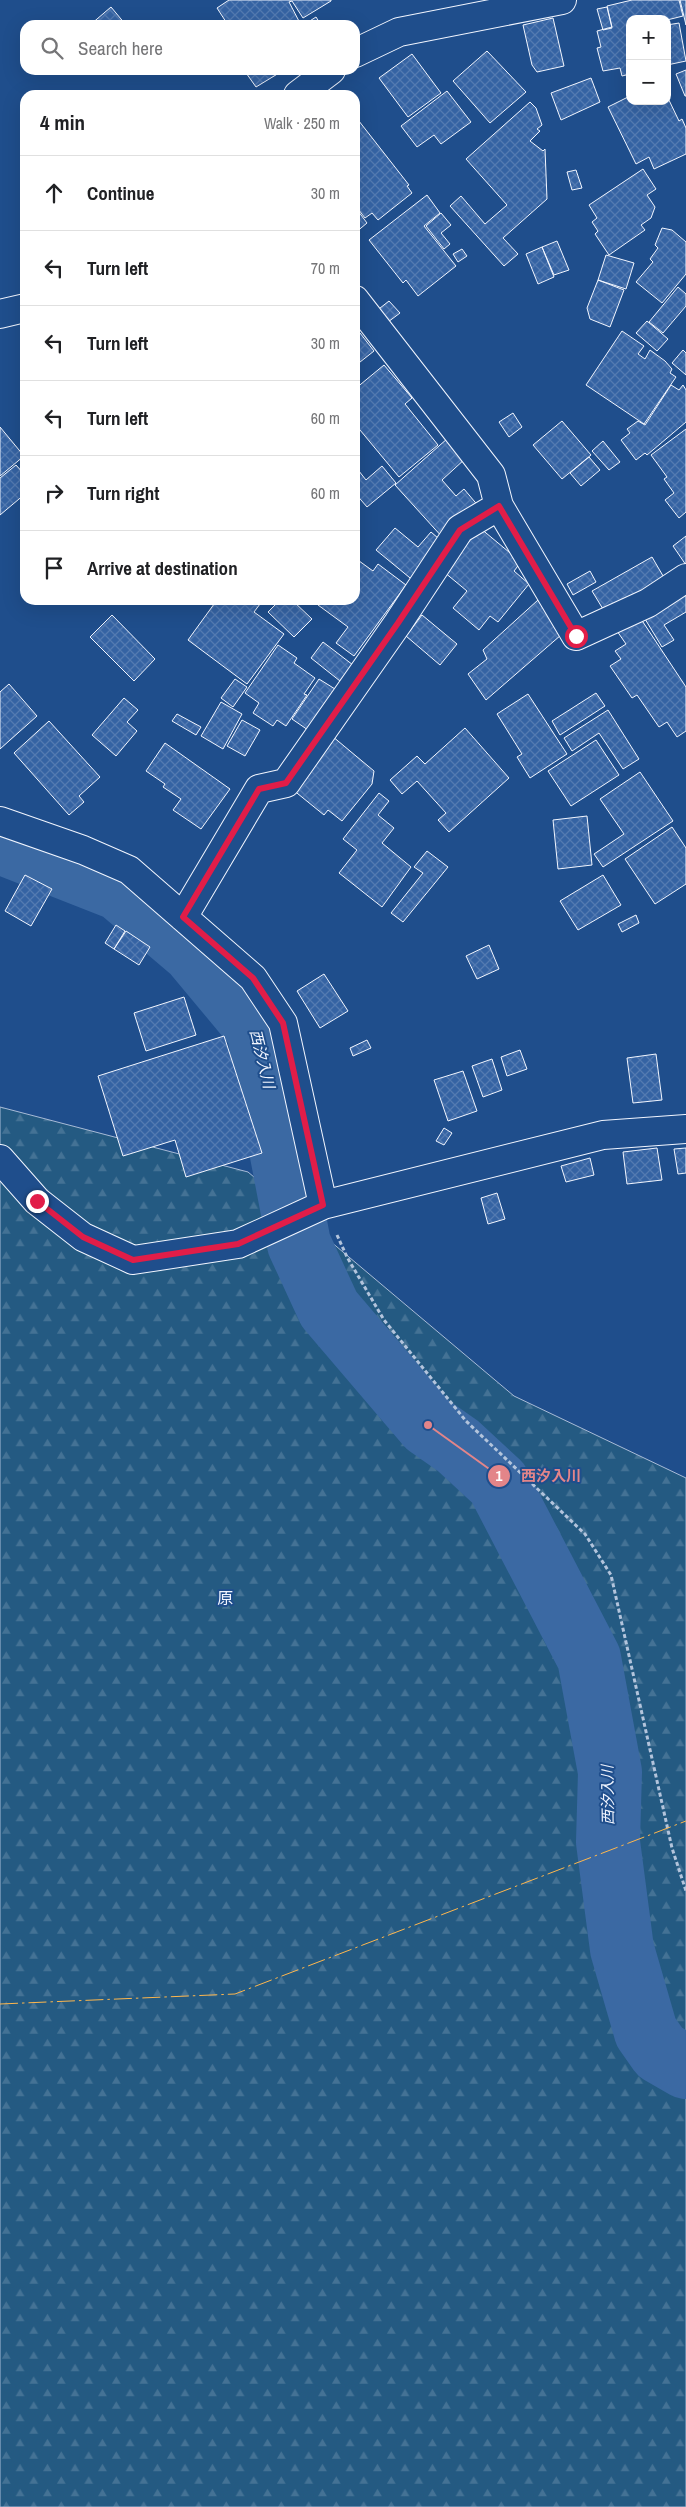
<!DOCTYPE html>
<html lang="en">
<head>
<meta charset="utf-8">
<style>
  body { margin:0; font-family:"Archivo Narrow","Noto Sans JP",sans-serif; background:#f2f2f2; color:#202124 }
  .controls { position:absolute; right:15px; top:15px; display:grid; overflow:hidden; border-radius:10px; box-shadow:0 5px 20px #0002 }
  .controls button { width:45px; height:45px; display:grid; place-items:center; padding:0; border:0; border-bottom:1px solid #e0e0e0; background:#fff; color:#202124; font:25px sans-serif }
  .stop { position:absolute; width:15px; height:15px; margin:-11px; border:4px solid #e11d48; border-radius:50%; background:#fff }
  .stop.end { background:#e11d48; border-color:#fff; box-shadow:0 1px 5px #0008 }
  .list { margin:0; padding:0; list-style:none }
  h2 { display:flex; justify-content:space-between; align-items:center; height:65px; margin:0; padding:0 20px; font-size:21px }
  h2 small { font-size:16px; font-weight:400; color:#757577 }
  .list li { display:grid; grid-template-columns:32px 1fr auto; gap:15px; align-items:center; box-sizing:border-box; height:75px; padding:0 20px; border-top:1px solid #e0e0e0 }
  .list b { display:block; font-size:19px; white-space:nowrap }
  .list em { font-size:16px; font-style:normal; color:#757577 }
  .icon { flex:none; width:28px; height:28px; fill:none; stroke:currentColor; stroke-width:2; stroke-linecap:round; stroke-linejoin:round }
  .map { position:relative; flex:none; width:686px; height:2507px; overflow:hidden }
  .search { position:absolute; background:#fff; box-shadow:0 5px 20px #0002; left:20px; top:20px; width:340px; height:55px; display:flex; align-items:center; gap:12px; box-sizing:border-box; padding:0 18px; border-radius:15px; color:#757577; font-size:19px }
  .panel { position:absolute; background:#fff; box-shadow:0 5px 20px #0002; left:20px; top:90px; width:340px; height:515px; border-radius:15px }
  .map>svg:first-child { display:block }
  .forest { fill:url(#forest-firs); stroke:#a8bbd7 }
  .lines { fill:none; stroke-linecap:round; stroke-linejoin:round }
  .river { stroke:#3b69a3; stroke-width:64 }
  .building { fill:url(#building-cross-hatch); stroke:#f2f6ff }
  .street-casing { stroke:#f2f6ff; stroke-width:30 }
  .path { stroke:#b3c4dc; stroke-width:3; stroke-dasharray:4 2.5; stroke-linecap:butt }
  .street { stroke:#1f4e8c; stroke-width:28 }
  .power { stroke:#ffb74d; stroke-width:1; stroke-dasharray:18 4 2.5 4; stroke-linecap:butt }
  .route { stroke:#e11d48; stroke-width:6 }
  .labels { text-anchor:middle; stroke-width:4; stroke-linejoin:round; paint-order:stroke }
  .water-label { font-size:15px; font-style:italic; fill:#f2f6ff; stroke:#1f4e8c }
  .quarter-label { font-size:16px; fill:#f2f6ff; stroke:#1f4e8c }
  .leader { fill:none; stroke:#e38589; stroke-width:2 }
  .callout-dot { fill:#e38589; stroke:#1f4e8c; stroke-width:2 }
  .mark-label { font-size:15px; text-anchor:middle; font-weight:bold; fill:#fff }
  .callout-label { font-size:15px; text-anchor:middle; font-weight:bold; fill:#e38589; stroke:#1f4e8c; stroke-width:4; stroke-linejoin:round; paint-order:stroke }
</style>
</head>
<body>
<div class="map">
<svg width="686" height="2507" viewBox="0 0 686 2507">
  <defs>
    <pattern id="forest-firs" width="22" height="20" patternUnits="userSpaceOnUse" patternTransform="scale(1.25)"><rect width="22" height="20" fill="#245a82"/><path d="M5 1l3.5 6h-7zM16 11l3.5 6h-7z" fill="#447295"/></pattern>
    <pattern id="building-cross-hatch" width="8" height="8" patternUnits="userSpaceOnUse" patternTransform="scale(1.25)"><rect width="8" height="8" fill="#3563a3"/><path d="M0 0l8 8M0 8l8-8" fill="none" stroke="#537ab1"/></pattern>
  </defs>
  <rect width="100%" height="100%" fill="#1f4e8c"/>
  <path class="forest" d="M0 1107 248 1172 514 1396 686 1478V2507H0Z"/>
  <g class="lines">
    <path class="river" d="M0 842 120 889 193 951 258 1029 299 1244 329 1309 428 1425 458 1446 498 1483 589 1658 610 1772 608 1842 622 1949 646 2032 660 2052 686 2067"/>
  </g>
  <path class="building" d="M229 0H331V1L303 18 292 1 289 2 301 25H228L217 8Z
    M632 0H679L683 16 667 20 630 19V74L622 76 620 68 603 71 597 48 601 47 597 31 612 27 607 6Z
    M680 0H686V25Z
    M111 7 126 25H90Z
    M607 7 612 28 603 30 597 9Z
    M316 17 321 25H305V24Z
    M553 18 564 66 537 72 532 65 523 25Z
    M679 23 686 61 667 65V25Z
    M487 51 526 92 490 123 453 81Z
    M412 54 441 93 408 117 379 78Z
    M244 70H284L256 87Z
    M686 70V96H685L676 74Z
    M591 78 600 102 561 120 551 93Z
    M447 91 471 122 441 144 434 135 417 147 401 126Z
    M630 96V101H667V96L679 121 682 119 686 128V154L654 169 649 157 636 164 608 107Z
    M530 102 536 108 542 125 537 129 540 131 530 141 543 151 545 149 547 199 503 238 518 254 504 266 450 206 461 196 485 224 507 205 466 159Z
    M355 116 409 185 407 186 412 193 378 220 372 213 365 218 355 205Z
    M643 169 656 189 647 195 655 207 651 218 641 225 645 230 609 255 595 234 598 231 592 222 597 218 589 205Z
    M576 170 582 188 572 190 567 172Z
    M427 195 440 213 424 226 456 266 418 296 406 280 403 283 369 240Z
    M355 207 367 223 355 233Z
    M441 213 451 225 441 233 450 244 444 249 426 226Z
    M662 228 672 230 686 242V274L662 303 636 282 653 262 650 259 658 248 655 245Z
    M557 241 569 270 554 275 542 247Z
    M542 247 554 277 538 284 526 254Z
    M462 249 467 256 458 262 453 254Z
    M606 255 634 263 626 289 598 280Z
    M598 280 624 290 610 327 590 319 587 308Z
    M678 287 686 294V306L663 333 649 322Z
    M389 301 400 313 384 325 375 312Z
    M647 321 668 339 657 351 636 333Z
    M622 331 644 346 638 354 645 359 650 350 665 361 672 369 670 373 676 377 644 424 586 385Z
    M360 333 374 351 355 366V337Z
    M683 350 686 353V375L672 363Z
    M384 365 412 398 405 404 438 445 399 477 355 424V389Z
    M671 385 679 390 683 385 686 390V422L647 455 645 453 636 460 621 440 630 433 627 429 638 421 645 425Z
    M513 413 522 427 509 437 499 422Z
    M562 421 591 455 562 479 533 445Z
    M0 427 24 456 0 476Z
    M686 429V512L679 518 665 500 674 493 664 479 667 477 651 455Z
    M448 438 466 458 442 480 456 496 464 489 480 508 444 539 395 485Z
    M603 441 620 462 609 470 592 451Z
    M589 457 600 470 581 486 570 473Z
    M16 465 25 475V494L0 515V478Z
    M355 466 366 480 382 466 396 483 367 507 355 493Z
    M395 528 418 547 431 532 446 545 415 582 376 550Z
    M480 528 521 562 514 571 529 584 498 622 490 616 479 630 453 608 467 591 444 572Z
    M686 536V565L673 546Z
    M652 557 666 581 606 614 592 591Z
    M355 558 373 571 378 564 406 585 354 656 336 643 348 627 318 605 322 600H355Z
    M590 571 596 582 573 595 567 584Z
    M686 593V612L664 625 674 640 662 647 642 614Z
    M217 600H254L260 604 254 612 284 634 247 684 188 640Z
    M280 600H292L312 619 294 637 268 612Z
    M538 600 561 635 486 700 468 674 487 659 483 650Z
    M112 615 155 659 134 681 90 637Z
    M422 615 457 644 440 665 406 636Z
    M639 616 686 687V731L677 737 667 722 659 727 637 695 632 698 610 666 621 659 615 651 626 644 617 631Z
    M323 642 353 665 340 681 311 658Z
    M278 645 297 658 294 663 315 678 304 694 307 695 286 726 277 720 273 726 253 713 259 703 245 693Z
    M235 679 247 687 233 707 221 698Z
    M319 679 335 689 308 730 292 719Z
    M9 684 37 716 0 749V692Z
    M596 693 605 706 560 735 552 721Z
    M528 694 567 754 530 778 517 757 522 754 497 714Z
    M124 698 138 710 127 722 137 731 116 756 92 735Z
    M221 702 242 714 223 749 201 736Z
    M608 710 639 759 623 769 599 733 572 751 564 738Z
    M177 714 201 727 196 735 172 721Z
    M242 720 260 730 245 756 227 746Z
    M49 721 100 777 79 796 84 802 69 815 14 753Z
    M465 728 509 778 449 832 438 820 446 813 417 781 402 794 390 780 417 756 425 764Z
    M332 736 374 771 372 784 342 821 328 810 324 815 292 789Z
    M596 740 619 775 571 806 548 771Z
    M165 743 230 789 201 829 173 810 181 799 163 787 165 784 146 771Z
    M640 772 673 821 603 867 594 854 624 834 600 799Z
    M379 793 389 801 378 815 394 828 382 843 411 867 382 907 339 873 357 850 343 839Z
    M587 816 592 865 558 869 553 820Z
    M672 827 686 848V884L655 904 625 859Z
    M427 851 448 867 403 922 391 913 423 873 414 867Z
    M25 875 52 889 31 926 5 911Z
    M603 875 621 905 578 930 560 901Z
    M636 915 639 923 622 932 618 924Z
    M116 925 125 931 114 949 105 943Z
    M126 931 150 947 139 965 114 949Z
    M489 945 499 969 477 979 466 956Z
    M324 974 348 1011 320 1028 297 991Z
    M184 997 196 1035 146 1051 134 1013Z
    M224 1036 262 1153 186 1177 175 1140 123 1156 98 1076Z
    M367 1040 371 1048 353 1056 350 1048Z
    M520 1050 527 1069 507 1076 501 1057Z
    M656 1054 662 1100 633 1103 627 1058Z
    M492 1059 502 1090 483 1097 472 1066Z
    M463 1071 477 1111 448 1121 434 1080Z
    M444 1128 452 1133 444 1145 436 1141Z
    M657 1148 662 1180 627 1184 623 1152Z
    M686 1148V1173L678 1174 674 1149Z
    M590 1158 594 1175 566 1182 561 1166Z
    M497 1193 505 1219 488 1224 481 1198Z"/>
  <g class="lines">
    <defs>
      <path id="street" d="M355 53 399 32 562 0
        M298 95 331 70
        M355 300 491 475 499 506 576 636 648 603 686 578
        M0 314 25 308
        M0 821 83 850 129 870 253 978 283 1023 323 1205
        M183 917 259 789 286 783 398 623 460 529 499 506
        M0 1159 37 1201 83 1237 133 1260 238 1244 323 1205 603 1135 686 1129"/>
    </defs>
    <use href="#street" class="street-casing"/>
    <path class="path" d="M337 1235 347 1257 384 1320 466 1421 585 1534 611 1575 672 1848 686 1891"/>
    <use href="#street" class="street"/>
    <path class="power" d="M0 2004 235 1994 686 1821"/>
  </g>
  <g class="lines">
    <path class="route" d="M37 1201 83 1237 133 1260 238 1244 323 1205 283 1023 253 978 183 917 259 789 286 783 398 623 460 530 499 506 576 636"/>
  </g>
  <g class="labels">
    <g class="water-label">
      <text transform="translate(262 1059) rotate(76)" y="5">西汐入川</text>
      <text transform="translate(608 1795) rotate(-91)" y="5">西汐入川</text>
    </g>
    <g class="quarter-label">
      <text x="225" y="1604">原</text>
    </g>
  </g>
  <path class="leader" d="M428 1425L499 1476"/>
  <g class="callout-dot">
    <circle cx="428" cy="1425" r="5"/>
    <circle cx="499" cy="1476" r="12"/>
  </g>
  <g class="mark-label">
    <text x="499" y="1481">1</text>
  </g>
  <g class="callout-label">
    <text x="551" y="1481">西汐入川</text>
  </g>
</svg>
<div class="controls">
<button>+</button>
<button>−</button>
</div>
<div class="stop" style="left:576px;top:636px"></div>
<div class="stop end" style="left:37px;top:1201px"></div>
<div class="search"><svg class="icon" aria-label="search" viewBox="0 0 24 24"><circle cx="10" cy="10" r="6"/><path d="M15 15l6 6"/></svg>Search here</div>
<section class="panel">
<h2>4 min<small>Walk · 250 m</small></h2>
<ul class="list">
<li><svg class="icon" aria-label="ahead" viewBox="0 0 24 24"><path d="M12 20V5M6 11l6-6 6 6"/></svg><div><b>Continue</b></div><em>30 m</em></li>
<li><svg class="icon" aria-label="left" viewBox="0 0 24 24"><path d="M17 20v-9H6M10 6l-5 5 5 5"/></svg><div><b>Turn left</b></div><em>70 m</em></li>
<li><svg class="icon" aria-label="left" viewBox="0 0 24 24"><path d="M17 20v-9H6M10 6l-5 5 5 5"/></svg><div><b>Turn left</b></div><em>30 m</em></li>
<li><svg class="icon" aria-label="left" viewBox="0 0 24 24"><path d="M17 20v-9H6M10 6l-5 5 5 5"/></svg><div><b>Turn left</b></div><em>60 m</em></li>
<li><svg class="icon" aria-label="right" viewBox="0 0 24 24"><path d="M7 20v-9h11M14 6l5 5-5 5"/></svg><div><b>Turn right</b></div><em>60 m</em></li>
<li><svg class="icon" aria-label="arrive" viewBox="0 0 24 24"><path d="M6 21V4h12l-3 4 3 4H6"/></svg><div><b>Arrive at destination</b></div></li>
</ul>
</section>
</div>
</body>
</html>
